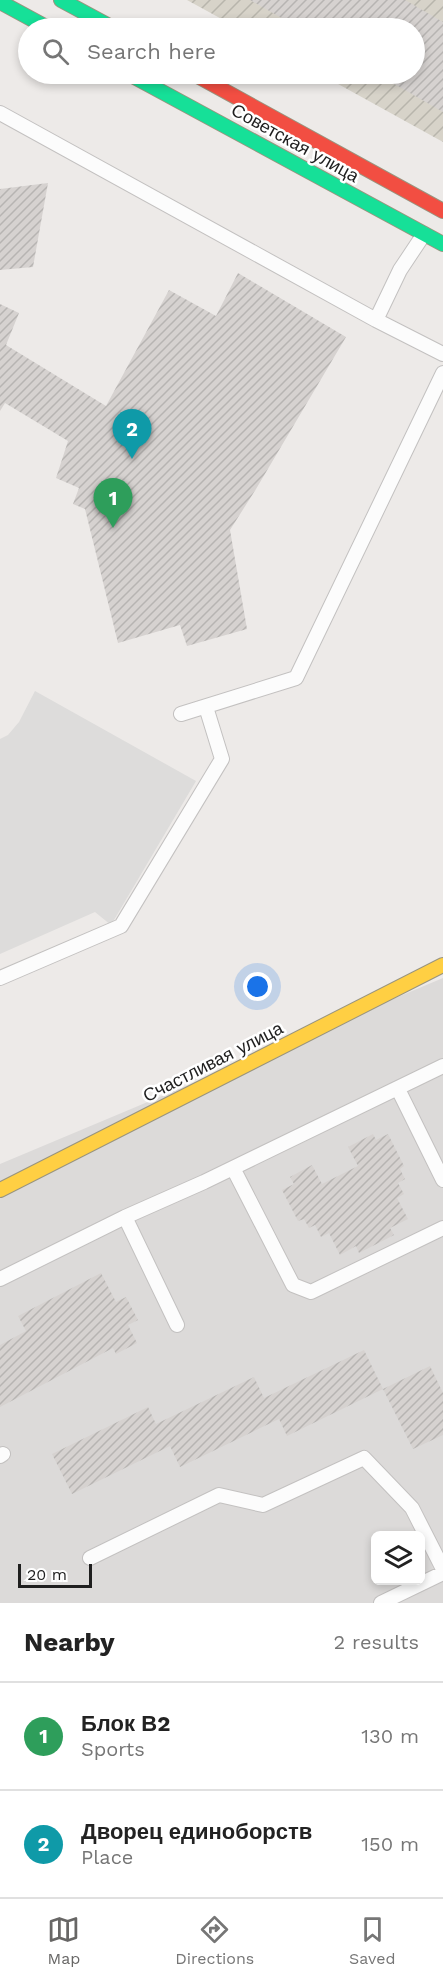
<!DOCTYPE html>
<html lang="en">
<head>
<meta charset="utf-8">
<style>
  body { margin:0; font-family:"Work Sans",sans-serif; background:#f6f6f6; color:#222 }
  .controls { position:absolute; right:18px; bottom:18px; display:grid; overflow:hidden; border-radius:9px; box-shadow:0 3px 9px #0003 }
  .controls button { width:54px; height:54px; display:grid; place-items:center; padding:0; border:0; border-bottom:2px solid #e0e0e0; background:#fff; color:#222; font:30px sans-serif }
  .scale { position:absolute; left:18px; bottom:15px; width:74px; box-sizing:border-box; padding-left:6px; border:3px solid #1f1f1f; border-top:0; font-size:16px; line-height:21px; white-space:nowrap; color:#1f1f1f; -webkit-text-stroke:4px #fff; paint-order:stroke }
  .you { position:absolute; left:258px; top:987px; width:21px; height:21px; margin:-15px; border:4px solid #fff; border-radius:50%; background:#1a73e8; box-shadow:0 0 0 9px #1a73e833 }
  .badge { display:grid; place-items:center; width:39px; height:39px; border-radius:50%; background:#676665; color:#fff; font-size:20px; font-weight:700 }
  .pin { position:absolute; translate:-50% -50px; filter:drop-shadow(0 2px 3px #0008) }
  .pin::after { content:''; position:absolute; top:32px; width:21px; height:18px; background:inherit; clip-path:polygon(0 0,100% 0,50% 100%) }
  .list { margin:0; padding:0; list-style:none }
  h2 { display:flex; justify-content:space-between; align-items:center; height:78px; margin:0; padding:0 24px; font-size:26px }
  h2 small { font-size:20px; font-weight:400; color:#767676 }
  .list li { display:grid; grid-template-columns:39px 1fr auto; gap:18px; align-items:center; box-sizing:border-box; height:108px; padding:0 24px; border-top:2px solid #e0e0e0 }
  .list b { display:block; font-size:22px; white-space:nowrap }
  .list p { margin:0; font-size:20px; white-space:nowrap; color:#767676 }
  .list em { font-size:20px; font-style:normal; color:#767676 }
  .icon { flex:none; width:33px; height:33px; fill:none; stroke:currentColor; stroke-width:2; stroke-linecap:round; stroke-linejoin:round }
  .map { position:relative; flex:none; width:443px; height:1603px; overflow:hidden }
  .search { position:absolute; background:#fff; box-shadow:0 3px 9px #0003; left:18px; right:18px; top:18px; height:66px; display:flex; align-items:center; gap:15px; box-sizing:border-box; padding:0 21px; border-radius:33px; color:#767676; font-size:22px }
  .sheet { height:294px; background:#fff }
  nav { display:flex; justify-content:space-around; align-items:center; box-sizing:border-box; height:84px; border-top:2px solid #e0e0e0; background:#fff; font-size:16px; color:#767676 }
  nav a { display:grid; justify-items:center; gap:3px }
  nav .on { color:#676665 }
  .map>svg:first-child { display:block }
  .residential { fill:#dcdad9; fill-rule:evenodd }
  .construction { fill:url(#construction-furrows) }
  .parking { fill:#dddcdb }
  .building { fill:url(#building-hatch) }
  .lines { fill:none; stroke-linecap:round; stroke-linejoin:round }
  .lane-casing { stroke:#c3c1c0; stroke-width:16 }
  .fast-casing { stroke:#99947e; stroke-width:16 }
  .slow-casing { stroke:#99947e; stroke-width:16 }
  .jam-casing { stroke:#99947e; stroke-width:16 }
  .lane { stroke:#fcfcfc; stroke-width:14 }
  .fast { stroke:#16e098; stroke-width:14 }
  .slow { stroke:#ffcf43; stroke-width:14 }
  .jam { stroke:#f24e42; stroke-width:14 }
  .labels { text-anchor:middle; stroke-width:5; stroke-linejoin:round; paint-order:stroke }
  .street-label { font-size:18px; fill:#1f1f1f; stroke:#fff }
</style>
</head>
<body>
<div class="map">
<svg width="443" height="1603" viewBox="0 0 443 1603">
  <defs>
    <pattern id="construction-furrows" width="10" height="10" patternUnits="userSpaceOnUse" patternTransform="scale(1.5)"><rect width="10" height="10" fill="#d7d3c9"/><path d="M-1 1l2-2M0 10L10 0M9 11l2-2" fill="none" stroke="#b8b5ac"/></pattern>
    <pattern id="building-hatch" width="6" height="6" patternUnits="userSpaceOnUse" patternTransform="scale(1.5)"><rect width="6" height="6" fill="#d6d2d0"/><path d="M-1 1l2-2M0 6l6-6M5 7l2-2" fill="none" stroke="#b7b4b2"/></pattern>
  </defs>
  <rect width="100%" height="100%" fill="#edeae8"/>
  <path class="residential" d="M443 978V1603H0V1164ZM376 1536H420V1580H376Z"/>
  <path class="construction" d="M187 0H443V142L320 74H414V28H238Z"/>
  <path class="parking" d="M35 691 196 781 111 925 95 912 0 954V739L8 735 19 722Z"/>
  <path class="building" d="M250 0H405L443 22V112L377 74H414V28H299Z
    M48 183 33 267 0 270V189Z
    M238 273 346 337 256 489 230 530 247 629 187 646 180 625 118 643 85 509 73 504 79 488 56 478 68 441 5 403 0 411V304L19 313 6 345 106 406 169 290 216 316Z
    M373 1134 376 1140 388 1134 404 1166 400 1169 405 1179 398 1183 404 1194 397 1198 408 1219 390 1228 394 1235 359 1253 356 1246 340 1255 329 1233 321 1237 315 1225 309 1228 304 1219 298 1221 282 1190 294 1184 290 1177 312 1165 322 1184 358 1166 348 1147Z
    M101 1273 116 1302 126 1297 138 1320 128 1325 137 1343 116 1354 113 1348 0 1407V1345L26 1331 18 1316Z
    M364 1350 383 1389 430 1366 443 1393V1435L413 1449 383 1389 287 1436 279 1419 180 1467 170 1446 72 1494 52 1454 148 1407 156 1424 254 1377 264 1398Z"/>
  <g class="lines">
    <defs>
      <path id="lane" d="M0 113 376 320 443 354
        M376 320 400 270 424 234
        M181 714 296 678 443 373
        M0 978 121 926 222 759 206 707
        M398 1089 443 1180
        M233 1168 293 1285 311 1292 443 1228
        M125 1217 177 1325
        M0 1279 125 1217 204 1182 443 1066
        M0 1456 3 1454
        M90 1558 219 1495 263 1505 364 1458 412 1508 443 1569
        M381 1603 443 1573"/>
      <path id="fast" d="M61 0 113 28
        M0 2 48 28
        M129 74 443 244"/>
      <path id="slow" d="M0 1190 443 965"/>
      <path id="jam" d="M194 74 443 211"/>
    </defs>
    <use href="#lane" class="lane-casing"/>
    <use href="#fast" class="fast-casing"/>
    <use href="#slow" class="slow-casing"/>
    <use href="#jam" class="jam-casing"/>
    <use href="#lane" class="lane"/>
    <use href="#fast" class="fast"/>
    <use href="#slow" class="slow"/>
    <use href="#jam" class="jam"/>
  </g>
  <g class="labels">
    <g class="street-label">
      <text transform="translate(295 143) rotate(29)" y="6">Советская улица</text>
      <text transform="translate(213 1062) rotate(-27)" y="6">Счастливая улица</text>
    </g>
  </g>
</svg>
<div class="controls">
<button><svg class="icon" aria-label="layers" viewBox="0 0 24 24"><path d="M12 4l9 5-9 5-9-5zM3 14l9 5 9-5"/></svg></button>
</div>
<div class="scale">20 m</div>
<div class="you"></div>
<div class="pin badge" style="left:113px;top:528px;background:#2e9e5b">1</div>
<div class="pin badge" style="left:132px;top:459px;background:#0f9aa8">2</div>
<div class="search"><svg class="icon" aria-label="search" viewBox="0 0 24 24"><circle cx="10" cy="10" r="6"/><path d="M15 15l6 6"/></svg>Search here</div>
</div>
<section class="sheet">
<h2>Nearby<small>2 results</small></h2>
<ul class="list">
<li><span class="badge" style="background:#2e9e5b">1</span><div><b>Блок В2</b><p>Sports</p></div><em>130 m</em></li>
<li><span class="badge" style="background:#0f9aa8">2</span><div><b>Дворец единоборств</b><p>Place</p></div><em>150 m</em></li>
</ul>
</section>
<nav>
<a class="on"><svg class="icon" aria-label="map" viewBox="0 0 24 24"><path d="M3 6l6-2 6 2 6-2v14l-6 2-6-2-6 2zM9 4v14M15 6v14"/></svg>Map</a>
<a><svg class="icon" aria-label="directions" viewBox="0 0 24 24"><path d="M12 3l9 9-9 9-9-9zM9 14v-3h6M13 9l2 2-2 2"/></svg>Directions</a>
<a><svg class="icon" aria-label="saved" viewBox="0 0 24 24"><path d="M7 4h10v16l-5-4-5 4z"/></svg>Saved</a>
</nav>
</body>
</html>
